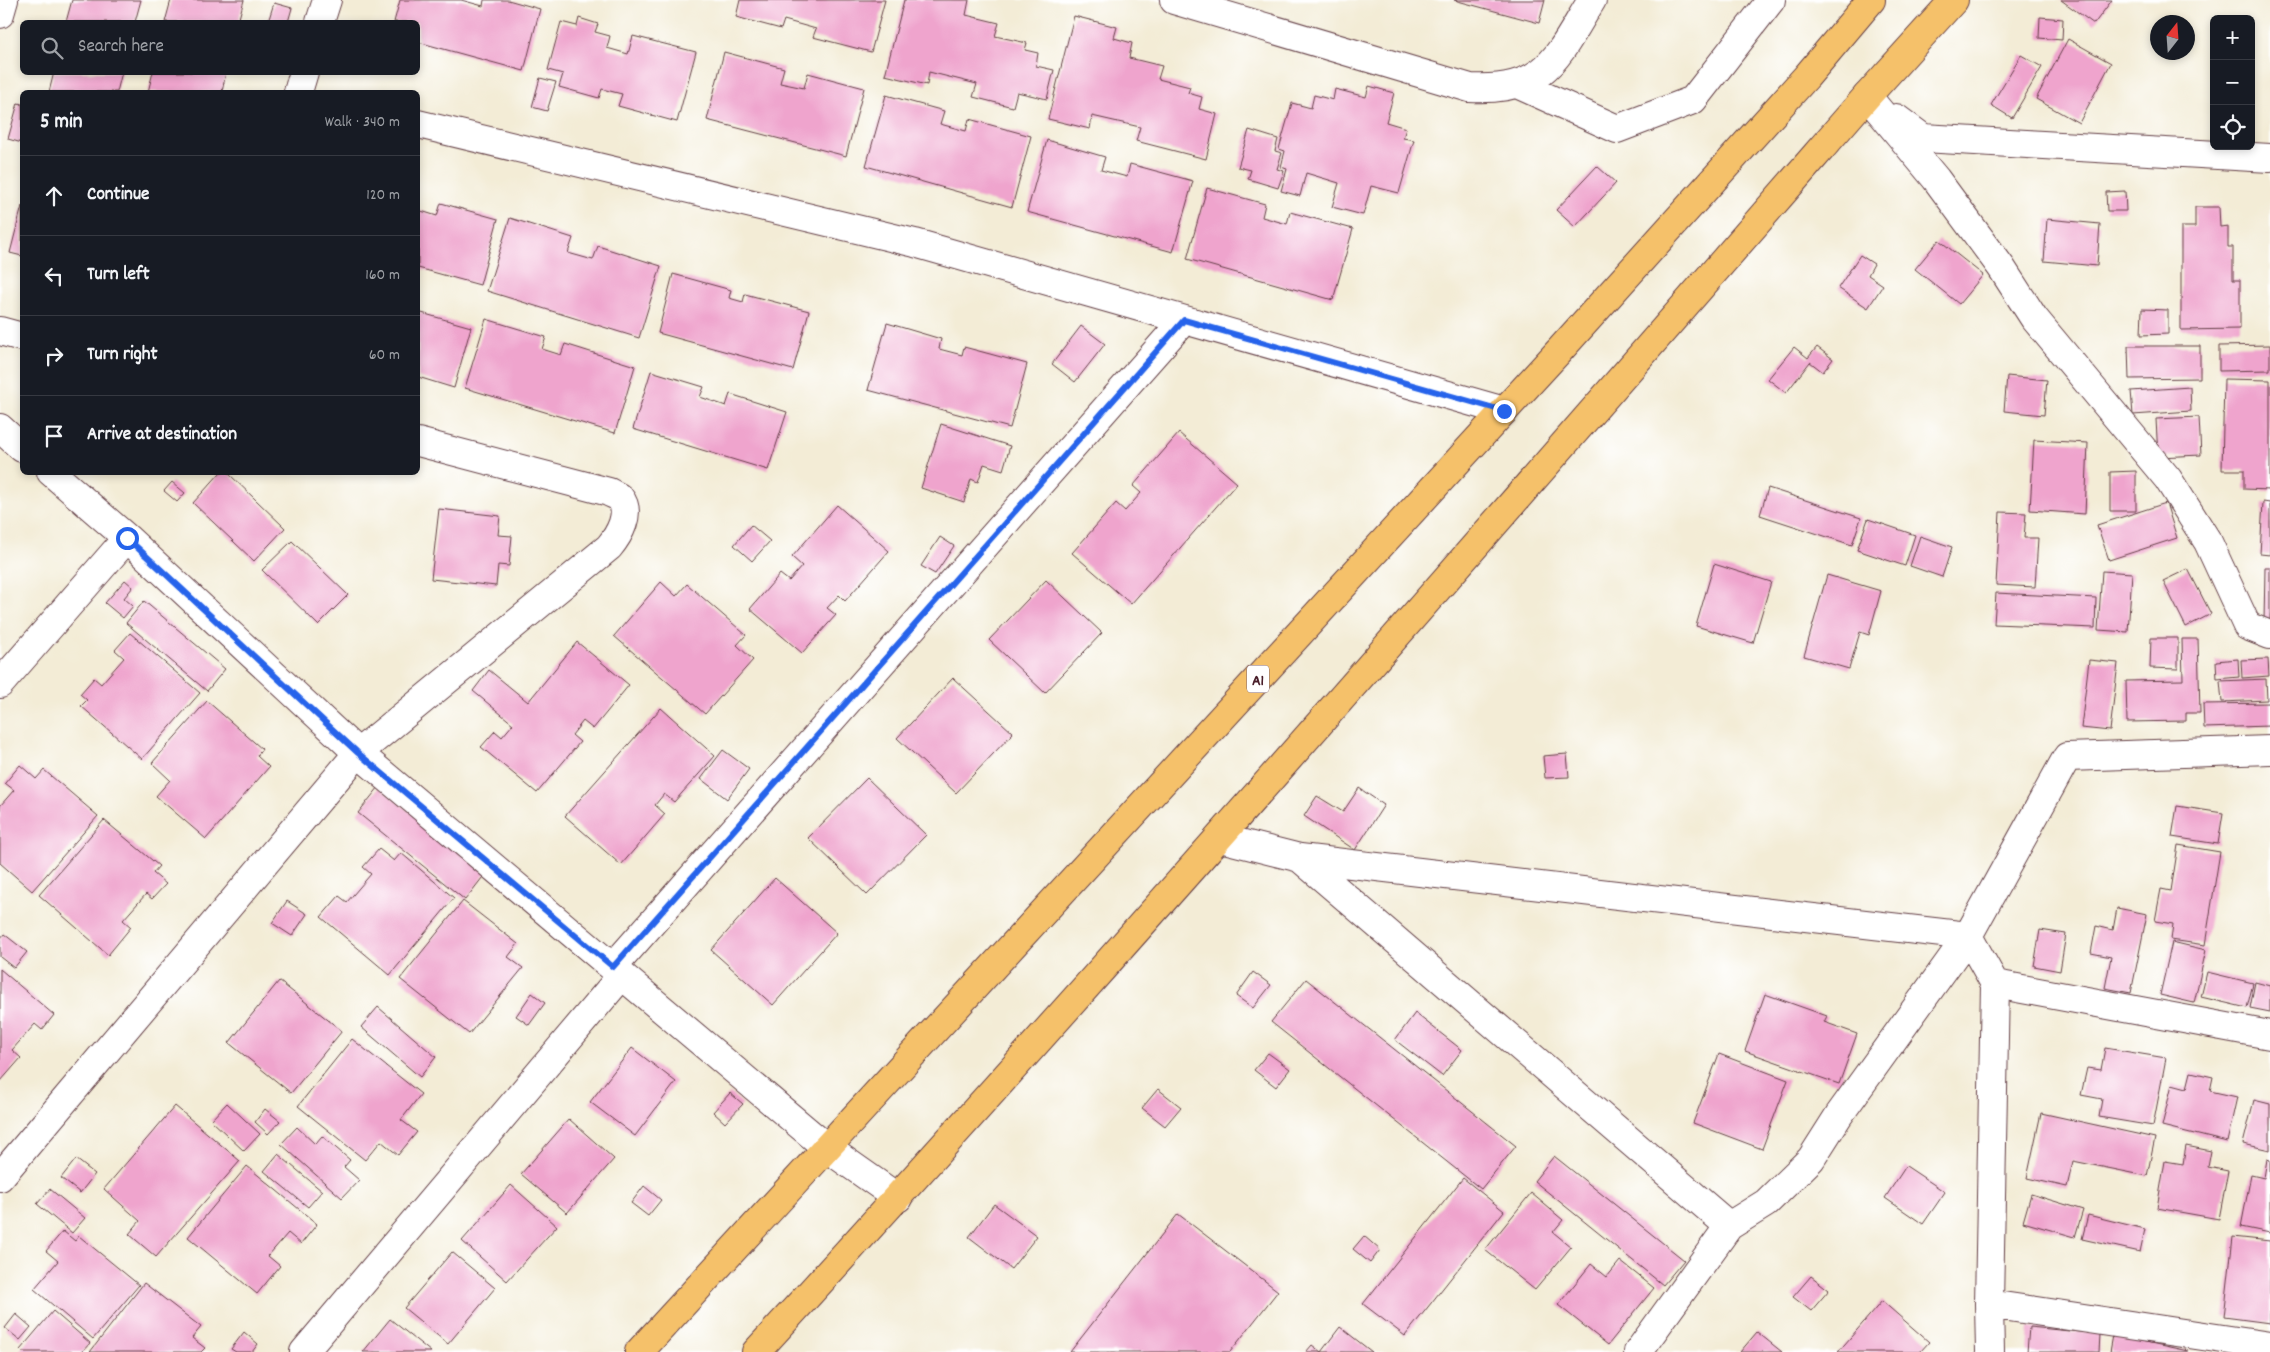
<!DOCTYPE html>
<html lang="en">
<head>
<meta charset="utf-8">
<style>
  body { margin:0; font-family:Dekko,sans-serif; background:#242831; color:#f1f3f6 }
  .controls { position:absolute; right:15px; top:15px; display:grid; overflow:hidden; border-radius:8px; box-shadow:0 2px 8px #0003 }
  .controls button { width:45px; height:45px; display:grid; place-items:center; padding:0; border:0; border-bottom:1px solid #363941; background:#171b24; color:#f1f3f6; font:25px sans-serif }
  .compass { position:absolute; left:2150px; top:15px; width:45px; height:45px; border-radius:50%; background:#171b24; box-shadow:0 2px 8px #0003; rotate:17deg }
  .stop { position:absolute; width:15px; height:15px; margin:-11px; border:4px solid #2563eb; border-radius:50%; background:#fff }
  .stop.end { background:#2563eb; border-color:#fff; box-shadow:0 1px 5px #0008 }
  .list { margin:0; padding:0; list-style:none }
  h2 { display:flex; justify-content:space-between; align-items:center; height:65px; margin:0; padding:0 20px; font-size:21px }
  h2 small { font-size:16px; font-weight:400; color:#9ea1a6 }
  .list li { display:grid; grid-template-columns:32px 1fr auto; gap:15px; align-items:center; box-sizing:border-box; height:80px; padding:0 20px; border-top:1px solid #363941 }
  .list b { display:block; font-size:19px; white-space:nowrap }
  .list em { font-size:16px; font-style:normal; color:#9ea1a6 }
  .icon { flex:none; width:28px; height:28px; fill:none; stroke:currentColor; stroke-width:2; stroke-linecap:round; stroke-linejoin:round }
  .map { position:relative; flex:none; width:2270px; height:1352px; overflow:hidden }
  .search { position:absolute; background:#171b24; box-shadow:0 2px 8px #0003; left:20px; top:20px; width:400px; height:55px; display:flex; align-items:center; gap:12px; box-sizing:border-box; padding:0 18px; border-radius:8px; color:#9ea1a6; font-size:19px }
  .panel { position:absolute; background:#171b24; box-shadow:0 2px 8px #0003; left:20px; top:90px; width:400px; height:385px; border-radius:8px }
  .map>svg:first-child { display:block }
  .building { fill:#efa4cd }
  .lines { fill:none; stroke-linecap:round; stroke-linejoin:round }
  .minor-casing { stroke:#633e45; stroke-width:30 }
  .trunk-casing { stroke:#633e45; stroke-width:30 }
  .minor { stroke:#fff; stroke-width:28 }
  .trunk { stroke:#f5c16b; stroke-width:28 }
  .route { stroke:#2563eb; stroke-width:6 }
  .labels { text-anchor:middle; stroke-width:4; stroke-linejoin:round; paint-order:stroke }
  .shield { fill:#fff; stroke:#80626b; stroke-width:1 }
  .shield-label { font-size:16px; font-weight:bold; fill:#4a1f2b }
</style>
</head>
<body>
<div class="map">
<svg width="2270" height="1352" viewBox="0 0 2270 1352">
  <rect width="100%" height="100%" fill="#fff"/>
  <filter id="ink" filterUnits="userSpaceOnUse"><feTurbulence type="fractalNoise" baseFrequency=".02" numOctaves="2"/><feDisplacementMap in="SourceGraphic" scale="10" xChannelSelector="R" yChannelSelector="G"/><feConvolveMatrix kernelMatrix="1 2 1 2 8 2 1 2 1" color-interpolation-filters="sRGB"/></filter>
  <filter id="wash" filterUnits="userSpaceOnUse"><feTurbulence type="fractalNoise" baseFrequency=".0096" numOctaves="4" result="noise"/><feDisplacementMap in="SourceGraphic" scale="20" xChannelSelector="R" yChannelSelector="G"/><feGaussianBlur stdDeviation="1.12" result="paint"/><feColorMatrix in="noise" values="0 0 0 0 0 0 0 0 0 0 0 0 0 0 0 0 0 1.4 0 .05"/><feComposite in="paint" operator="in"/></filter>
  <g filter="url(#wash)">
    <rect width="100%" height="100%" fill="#f3ecd6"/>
    <g id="blocks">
      <path class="building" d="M72 0H141L135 22H66Z
        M171 0H244L238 22H165Z
        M400 0H461L483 6 484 0H508L540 9 524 71 418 42V22H394Z
        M740 0H885L871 52 813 37 816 29 784 20 781 29 736 17Z
        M904 0H969L966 15 999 23 995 36 1027 43 1025 50 1038 53 1036 66 1054 70 1047 99 1017 92 1013 107 973 97 977 84 929 72 927 85 885 75Z
        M1454 0H1545L1539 23Z
        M2061 0H2112L2094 24Z
        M274 3 292 8 288 22H268Z
        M1074 16 1117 27 1114 38 1132 43 1129 58 1162 66 1158 79 1190 87 1188 93 1202 97 1199 109 1217 114 1206 159 1136 141 1140 127 1092 116 1090 129 1048 119Z
        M2040 17 2063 19 2062 40 2039 38Z
        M579 18 598 24 595 32 610 36 607 48 628 54 633 36 696 52 677 122 618 106 622 94 602 89 599 98 559 87 563 74 548 70 561 22 577 26Z
        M2068 39 2111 63 2079 123 2036 99Z
        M724 52 784 68 780 83 804 88 808 73 864 88 846 156 707 120Z
        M2021 55 2042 67 2012 118 1991 105Z
        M54 72H122L117 92H49Z
        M153 72H226L222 92H148Z
        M540 78 556 82 547 111 532 107Z
        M1369 86 1394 93 1386 122 1406 128 1403 138 1414 140 1399 193 1371 186 1363 215 1332 207 1339 183 1306 173 1300 196 1281 191 1287 169 1281 167 1285 151 1279 149 1292 103 1311 108 1314 95 1333 100 1335 89 1366 97Z
        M886 95 944 111 940 124 966 131 969 119 1031 136 1012 207 866 166Z
        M18 103 22 104V143L8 139Z
        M1249 130 1278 139 1275 151 1282 153 1277 169 1284 171 1278 188 1248 179 1251 170 1238 167Z
        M1047 140 1105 157 1101 170 1127 177 1130 164 1193 181 1173 252 1027 212Z
        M1597 166 1616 183 1575 227 1556 210Z
        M1207 188 1265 204 1262 217 1287 224 1290 212 1353 229 1333 300 1187 259Z
        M2125 191 2126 211H2107L2106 192Z
        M441 203 498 219 480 285 418 268V210L437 216Z
        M22 206V256L10 253Z
        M2195 207H2219L2220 227 2228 226V247H2233V280H2240V329L2181 330V227H2195Z
        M510 218 573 238 568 253 593 260 598 246 661 266 639 338 487 291Z
        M2047 219 2100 224 2097 266 2044 261Z
        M1939 240 1983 275 1959 304 1915 269Z
        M1860 255 1874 264 1868 275 1883 285 1868 308 1838 288Z
        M673 274 731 290 729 298 743 302 745 294 809 311 793 370 658 333Z
        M2142 309 2168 310V334L2141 335Z
        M418 312 471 327 454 388 418 377Z
        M486 319 546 337 542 349 561 355 565 344 635 366 615 433 465 388Z
        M887 323 941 339 939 349 962 355 964 347 1027 364 1010 428 868 390Z
        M1081 326 1105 344 1075 382 1052 364Z
        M2270 345V370L2219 371V346Z
        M2128 346H2200V378L2129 379Z
        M1794 347 1808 358 1817 347 1833 359 1823 372 1810 362 1786 393 1768 379Z
        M651 371 704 387 700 397 726 406 730 394 787 412 768 470 633 429Z
        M2007 376 2047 380 2044 415 2004 411Z
        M2224 379 2270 380V490L2244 489V470H2222Z
        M2190 387 2191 411 2133 415 2131 391Z
        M2199 417 2201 455 2158 457 2156 419Z
        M941 424 1010 446 1003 470 984 464 978 482 971 479 964 502 921 488Z
        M1179 433 1237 483 1131 604 1072 553 1116 503 1125 511 1141 493 1133 486Z
        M2034 440 2088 443 2085 514 2030 510Z
        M2136 471V511H2110V472Z
        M221 472H227L285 528 254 561 193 503Z
        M172 482 185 493 177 502 164 491Z
        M1768 488 1861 518 1852 545 1760 515Z
        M2263 502 2270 503V555L2260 554Z
        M2166 503 2177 538 2109 560 2097 525Z
        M837 505 889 551 845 601 839 595 827 608 836 615 802 653 750 609 780 574 789 581 802 566 792 557Z
        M439 509 500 516 498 535 512 536 509 566 498 565 496 586 431 579Z
        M2000 512 2026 513 2024 538H2038L2035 587 1996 585Z
        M1868 519 1915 535 1905 566 1857 550Z
        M751 525 770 541 752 561 734 545Z
        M1920 536 1952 547 1942 577 1910 566Z
        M940 537 954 546 935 574 921 566Z
        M292 541 348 595 318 625 262 570Z
        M1714 564 1771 582 1753 643 1696 626Z
        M2265 568H2270V622H2264Z
        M2188 569 2211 614 2186 627 2163 581Z
        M2102 571 2132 573 2128 632 2098 630Z
        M1827 575 1881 591 1869 635 1860 632 1849 669 1804 656Z
        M125 580 133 587 124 598 133 606 123 618 105 603Z
        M1046 580 1102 633 1045 693 989 640Z
        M661 582 676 596 687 584 746 635 737 645 753 660 705 714 614 636Z
        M1996 593 2096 598 2095 628 1994 624Z
        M144 601 225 669 207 691 126 623Z
        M130 633 200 693 142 759 81 706 87 700 80 694 94 678 101 684 124 658 115 650Z
        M2151 638H2178V669L2150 668Z
        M2182 639H2198L2200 713H2186V721L2127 722 2126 681 2183 680Z
        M577 642 629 685 593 729 583 721 572 735 580 742 537 793 481 747 495 731 502 737 513 724 473 691 489 670 528 702Z
        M2238 659 2239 677 2217 679 2216 661Z
        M2268 659 2269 676 2242 678 2241 660Z
        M2089 660 2118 663 2110 731 2081 728Z
        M953 678 1013 733 956 793 897 738Z
        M2266 679 2267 700 2222 702 2220 681Z
        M207 701 262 749 257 756 269 767 206 839 156 796 170 780 152 763Z
        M2270 703V726L2204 728 2203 704Z
        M661 708 715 756 674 802 664 794 655 805 665 814 621 865 565 816Z
        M723 750 749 769 727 799 701 779Z
        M1567 754 1569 777 1545 778 1543 756Z
        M20 765 36 779 44 770 98 816 32 891 0 863V806L14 790 5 783Z
        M867 778 926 835 867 895 808 838Z
        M379 787 486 873 465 900 358 813Z
        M1359 788 1384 805 1355 850 1304 816 1317 796 1343 812Z
        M2177 806 2223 813 2218 844 2172 837Z
        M104 820 159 866 153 873 166 884 152 899 146 894 123 920 131 927 108 955 39 895Z
        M2178 845 2220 852 2205 945 2171 940 2173 924 2155 921 2161 889 2171 891Z
        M379 849 394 861 401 853 454 898 390 975 321 917 339 896 347 902 371 874 363 867Z
        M775 878 837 933 773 1005 711 950Z
        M287 901 307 914 292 936 272 923Z
        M463 901 518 944 508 957 523 968 469 1034 400 979Z
        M2117 908 2147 914 2131 993 2105 988 2111 957 2091 953 2096 926 2113 930Z
        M2040 930 2066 934 2060 971 2034 966Z
        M4 934 27 952 14 968 0 957V939Z
        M2172 942 2206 950 2194 1003 2160 995Z
        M0 969 54 1015 42 1030 35 1024 12 1050 21 1058 0 1082Z
        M1253 972 1271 985 1253 1008 1236 996Z
        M2207 972 2253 983 2247 1008 2201 997Z
        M1306 979 1516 1146 1481 1189 1271 1022Z
        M279 981 342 1031 291 1093 229 1043Z
        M2255 982 2270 986V1012L2250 1008Z
        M532 993 545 1003 529 1025 516 1016Z
        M1765 994 1827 1016 1824 1022 1857 1034 1839 1084 1745 1051Z
        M378 1007 436 1057 420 1077 361 1027Z
        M1415 1013 1462 1050 1442 1076 1395 1040Z
        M352 1039 421 1094 401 1120 417 1132 398 1155 381 1141 365 1160 298 1106Z
        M632 1048 676 1082 635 1136 590 1102Z
        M2105 1048 2166 1058 2153 1126 2099 1117 2102 1099 2081 1095 2087 1068 2101 1070Z
        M1268 1053 1290 1069 1276 1087 1254 1070Z
        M1719 1054 1788 1080 1762 1149 1693 1123Z
        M2191 1072 2213 1077 2210 1091 2237 1097 2227 1142 2162 1126 2172 1084 2187 1088Z
        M1158 1089 1181 1107 1165 1126 1142 1108Z
        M730 1093 743 1104 725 1123 713 1112Z
        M2254 1100 2270 1104V1150L2243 1144Z
        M227 1103 260 1134 244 1151 211 1120Z
        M175 1106 240 1161 156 1257 129 1234 140 1221 104 1189Z
        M265 1109 280 1121 268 1134 255 1122Z
        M2041 1113 2155 1138 2147 1176 2073 1161 2067 1187 2027 1178Z
        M569 1119 614 1159 567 1213 521 1174Z
        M297 1127 315 1144 322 1136 350 1160 344 1167 359 1180 342 1198 281 1144Z
        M2186 1146 2211 1151 2208 1167 2228 1171 2219 1219 2157 1208 2165 1161 2183 1164Z
        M278 1154 322 1191 308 1207 264 1171Z
        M1554 1156 1684 1260 1663 1285 1534 1181Z
        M76 1159 95 1174 80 1193 61 1178Z
        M2267 1159 2270 1160V1233L2241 1227 2251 1175 2264 1178Z
        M247 1166 317 1224 301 1244 288 1233 268 1256 280 1266 257 1294 188 1237Z
        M1906 1166 1945 1192 1923 1224 1885 1198Z
        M1463 1178 1504 1211 1405 1336 1363 1304Z
        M511 1185 557 1226 507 1281 462 1241Z
        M644 1186 661 1200 648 1216 631 1203Z
        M50 1189 85 1218 72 1233 37 1204Z
        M1531 1193 1563 1220 1553 1232 1571 1247 1535 1290 1485 1250Z
        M2031 1194 2083 1210 2075 1237 2023 1222Z
        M994 1204 1037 1236 1011 1269 969 1237Z
        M1178 1214 1278 1291 1230 1352H1070Z
        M2088 1215 2145 1229 2140 1252 2082 1239Z
        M63 1231 75 1241 79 1236 139 1285 93 1339 34 1289 58 1261 46 1251Z
        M1364 1236 1380 1250 1370 1263 1353 1249Z
        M2233 1237 2270 1241V1323L2224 1317Z
        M452 1252 495 1288 448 1344 404 1308Z
        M1620 1261 1654 1288 1608 1345 1558 1305 1591 1264 1607 1277Z
        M1811 1276 1829 1290 1811 1311 1793 1297Z
        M144 1283 201 1327 192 1338 205 1348 201 1352H90Z
        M1882 1301 1929 1342 1920 1352H1838Z
        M53 1311 90 1343 82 1352H22L20 1350Z
        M16 1314 31 1327 20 1340 5 1328Z
        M390 1319 431 1352H363Z
        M1340 1327 1372 1352H1321Z
        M2029 1327 2100 1334 2099 1352H2027Z
        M244 1332 258 1344 252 1352H236L231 1349Z
        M1757 1332 1782 1352H1740Z
        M2113 1335 2188 1351V1352H2110Z
        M1312 1345 1321 1352H1306Z"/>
    </g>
  </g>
  <g filter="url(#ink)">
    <use href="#blocks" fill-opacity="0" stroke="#633e45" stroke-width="1"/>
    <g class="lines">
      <defs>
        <path id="minor" d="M1174 0 1470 88C1547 92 1557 57 1592 0
          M0 14 4 0
          M320 22 327 0
          M1517 84 1617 129 1693 100 1771 0
          M298 92 304 72
          M1867 96 1936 179 2001 267 2034 318 2168 479 2208 542 2247 626 2270 635
          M1896 118 1923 138 2270 158
          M418 124 915 243 1504 411
          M0 331 22 337
          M0 428 22 448
          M51 472 127 538 358 753 827 1148 898 1198
          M0 684 127 538
          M1220 838 1300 858 1968 936
          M1300 858 1729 1226
          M1968 936 1995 984 1989 1304 1990 1352
          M613 967 1184 320
          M1995 984 2270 1035
          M0 1177 358 753 609 547C619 535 632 513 620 498 618 496 612 494 609 492L418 442
          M1989 1304 2270 1346
          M304 1352 622 975
          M1638 1352 1729 1226 1766 1203 1811 1159 1839 1115 1968 936 2067 757 2270 750"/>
        <path id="trunk" d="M639 1352 1559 351 1807 76 1871 0
          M756 1352C1134 940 1500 518 1867 96L1954 0"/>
      </defs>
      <use href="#minor" class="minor-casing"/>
      <use href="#trunk" class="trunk-casing"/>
      <use href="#minor" class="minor"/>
      <use href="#trunk" class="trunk"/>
    </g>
  </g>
  <g class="lines" filter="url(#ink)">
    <path class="route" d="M127 538 358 753 613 967 1184 320 1504 411"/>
  </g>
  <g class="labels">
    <rect class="shield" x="1247" y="665.5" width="22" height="27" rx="4"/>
    <g class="shield-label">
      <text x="1258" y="685">A1</text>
    </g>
  </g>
</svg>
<div class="controls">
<button>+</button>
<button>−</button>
<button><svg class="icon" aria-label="locate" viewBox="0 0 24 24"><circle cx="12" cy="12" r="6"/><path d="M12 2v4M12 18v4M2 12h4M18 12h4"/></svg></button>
</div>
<svg class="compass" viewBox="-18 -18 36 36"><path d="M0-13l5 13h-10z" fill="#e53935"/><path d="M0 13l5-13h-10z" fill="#9ea1a6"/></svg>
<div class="stop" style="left:127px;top:538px"></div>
<div class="stop end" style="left:1504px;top:411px"></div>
<div class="search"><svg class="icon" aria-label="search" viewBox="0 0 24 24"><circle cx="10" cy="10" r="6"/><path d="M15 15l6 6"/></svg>Search here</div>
<section class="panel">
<h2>5 min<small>Walk · 340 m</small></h2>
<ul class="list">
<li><svg class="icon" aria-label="ahead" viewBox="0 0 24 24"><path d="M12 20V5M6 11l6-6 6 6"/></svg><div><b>Continue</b></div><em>120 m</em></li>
<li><svg class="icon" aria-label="left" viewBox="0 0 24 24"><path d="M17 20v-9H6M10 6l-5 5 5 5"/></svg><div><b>Turn left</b></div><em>160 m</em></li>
<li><svg class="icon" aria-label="right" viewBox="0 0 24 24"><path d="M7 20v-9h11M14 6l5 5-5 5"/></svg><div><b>Turn right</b></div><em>60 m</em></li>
<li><svg class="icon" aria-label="arrive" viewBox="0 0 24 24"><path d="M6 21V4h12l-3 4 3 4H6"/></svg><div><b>Arrive at destination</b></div></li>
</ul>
</section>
</div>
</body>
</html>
